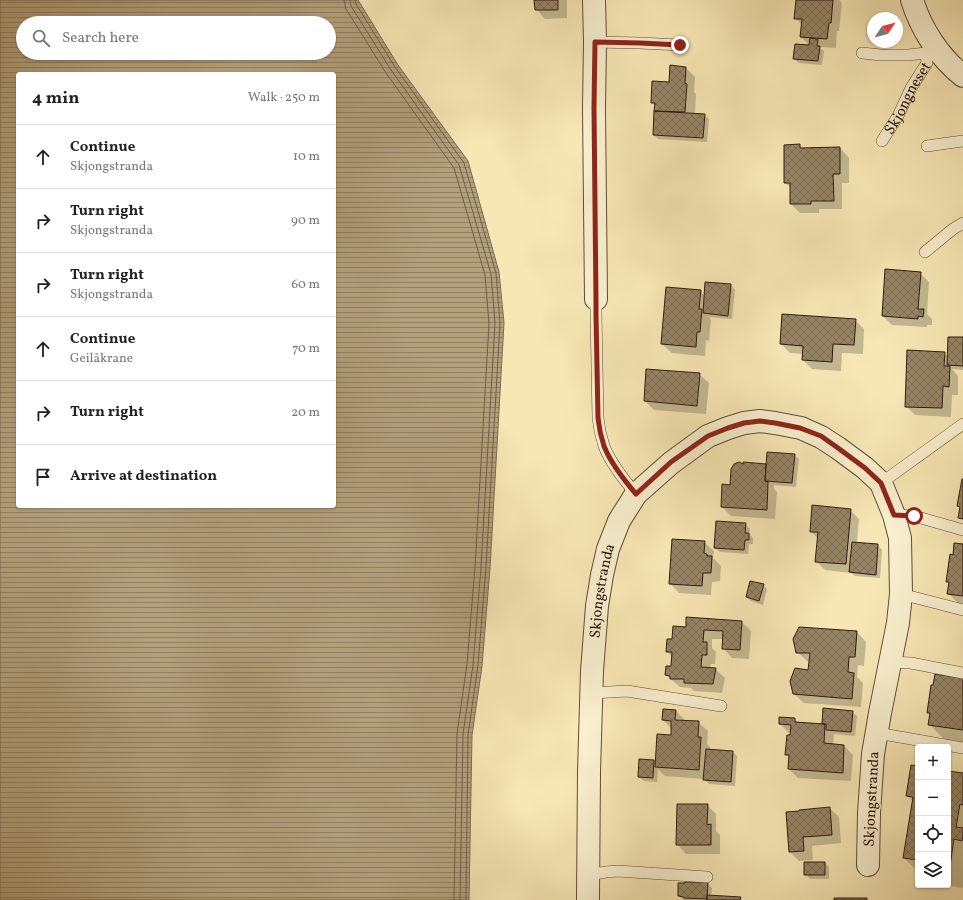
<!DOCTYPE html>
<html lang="en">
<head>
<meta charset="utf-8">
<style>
  body { margin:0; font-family:Vollkorn,serif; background:#f2f2f2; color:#222 }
  .controls { position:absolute; right:12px; bottom:12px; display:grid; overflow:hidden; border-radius:4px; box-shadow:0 1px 3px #0004 }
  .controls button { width:36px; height:36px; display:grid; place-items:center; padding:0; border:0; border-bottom:1px solid #e0e0e0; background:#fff; color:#222; font:20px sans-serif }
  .compass { position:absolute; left:867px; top:12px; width:36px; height:36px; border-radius:50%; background:#fff; box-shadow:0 1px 3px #0004; rotate:55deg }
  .stop { position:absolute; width:12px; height:12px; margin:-9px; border:3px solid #8f2418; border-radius:50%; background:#fff }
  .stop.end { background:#8f2418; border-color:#fff; box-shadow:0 1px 4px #0008 }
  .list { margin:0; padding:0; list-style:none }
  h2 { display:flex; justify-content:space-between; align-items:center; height:52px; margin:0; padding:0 16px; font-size:17px }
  h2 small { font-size:13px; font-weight:400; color:#767676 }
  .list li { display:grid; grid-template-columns:26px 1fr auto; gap:12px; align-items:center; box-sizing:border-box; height:64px; padding:0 16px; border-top:1px solid #e0e0e0 }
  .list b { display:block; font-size:15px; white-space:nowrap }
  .list p { margin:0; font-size:13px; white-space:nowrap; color:#767676 }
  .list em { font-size:13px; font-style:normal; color:#767676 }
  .icon { flex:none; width:22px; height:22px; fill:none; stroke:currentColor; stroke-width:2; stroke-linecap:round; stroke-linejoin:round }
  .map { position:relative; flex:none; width:963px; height:900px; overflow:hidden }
  .search { position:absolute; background:#fff; box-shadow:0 1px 3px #0004; left:16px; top:16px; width:320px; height:44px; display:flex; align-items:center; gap:10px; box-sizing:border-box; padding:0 14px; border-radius:22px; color:#767676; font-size:15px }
  .panel { position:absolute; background:#fff; box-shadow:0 1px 3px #0004; left:16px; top:72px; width:320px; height:436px; border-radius:4px }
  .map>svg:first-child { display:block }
  .water { fill:url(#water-rules); stroke:#7d6b51; fill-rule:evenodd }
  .shadow { fill:#0003 }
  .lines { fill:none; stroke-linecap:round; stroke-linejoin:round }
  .shore { stroke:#705e46; stroke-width:1 }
  .building { fill:url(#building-cross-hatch); stroke:#2e1a10 }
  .lane-casing { stroke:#604d39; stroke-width:12 }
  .street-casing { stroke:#604d39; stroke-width:24 }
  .lane { stroke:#f9efce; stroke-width:11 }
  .street { stroke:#f9efce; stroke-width:22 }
  .route { stroke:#8f2418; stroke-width:5 }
  .labels { text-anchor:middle; stroke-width:3; stroke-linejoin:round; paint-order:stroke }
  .street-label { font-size:15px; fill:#2e1a10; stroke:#f9efce }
</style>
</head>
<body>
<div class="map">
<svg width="963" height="900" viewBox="0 0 963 900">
  <defs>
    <pattern id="water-rules" width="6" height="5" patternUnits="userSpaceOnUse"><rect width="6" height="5" fill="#b2a17c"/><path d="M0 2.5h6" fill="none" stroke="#918264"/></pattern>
    <pattern id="building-cross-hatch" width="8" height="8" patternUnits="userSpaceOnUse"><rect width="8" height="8" fill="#968565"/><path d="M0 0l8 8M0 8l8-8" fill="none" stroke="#7b6c52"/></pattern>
  </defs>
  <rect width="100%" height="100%" fill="#f6e7b4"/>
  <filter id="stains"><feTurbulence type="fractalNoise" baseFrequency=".005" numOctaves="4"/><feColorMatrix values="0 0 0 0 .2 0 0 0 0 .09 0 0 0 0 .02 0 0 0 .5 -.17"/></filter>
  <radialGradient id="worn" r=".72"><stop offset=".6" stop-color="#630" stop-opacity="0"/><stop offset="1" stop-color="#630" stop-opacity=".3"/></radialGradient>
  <path class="water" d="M0 0H358L398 65 468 161 499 272 504 323 490 568 482 666 472 735 469 900H0ZM23 23H329V53H23ZM18 74H334V506H18Z"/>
  <path class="shadow" d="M535 0H567V18L545 19 536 9Z
    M797 0H839L842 3 839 31H837L836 48 821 47V49L824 51 822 65 799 63 794 59 810 46 801 37 802 25 795 18Z
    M685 67 695 77 694 92 696 94 695 114 704 115 709 119 707 142 658 139 654 135 655 106 652 102Z
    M799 145 803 149 840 148 849 158V183H842V209H819V213H800L791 204V188L785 183Z
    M886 270 920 273 929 282 927 314 932 319V325H927V327L892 325 883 316Z
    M731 285 735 290 732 319 709 317 711 320 709 341 706 340 705 356 672 353 662 344 700 291 705 296Z
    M855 320 864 329 863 354 842 353 841 371 812 369 803 360 804 354 790 353 781 344Z
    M963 338V370L952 369 958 376V395H952L951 417 915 415 906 406 944 353 948 357Z
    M699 374 709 383 706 414 654 410 645 401Z
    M794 455 799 459 796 487 774 485V489L777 492 775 519 731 516 722 507 731 486 744 463 767 465Z
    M850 510 859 519 857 543 878 545 882 550 880 578 855 576 851 573 825 570 816 561 818 539 811 531Z
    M745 524 750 529 749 534 753 538V544H749L748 554 720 552 715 548Z
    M704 542 714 551 713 558 721 566 720 581 712 582 711 595 679 593 670 583Z
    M963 545V608L948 593 949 584 947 581Z
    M763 585 767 589 763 605 751 601 747 597Z
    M742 622 751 631 749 659 732 658 723 648V639H712V648L716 652 715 664H711L710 669H715L725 678 722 693 694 691 691 688 680 687 666 675 672 667V657L667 651 673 640 686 628Z
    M857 632 866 642 864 666 858 665 857 677 863 683 861 707 804 703 794 694 809 671 810 662 807 661 797 652Z
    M963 679V750L954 749 929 724 930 715 928 712Z
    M676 711 685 720 698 722 708 731 707 744 710 747V750L733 752 737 756 735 786 709 784 704 779 665 776 658 769 657 782 644 781 639 777 654 761 656 763 672 736V729L663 720Z
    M852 712 857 716 855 736 834 734 833 745 844 746 853 755 851 781 798 778 789 769 790 758 786 754 791 733H789L780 724 794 719 799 723 825 725 823 724Z
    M918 767V872L904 858 913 802 907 795Z
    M948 772 963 774V888L944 885H948Z
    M707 805 716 814V831L720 835V854H686L677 844Z
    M829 808 839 817 841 843 812 846 813 860 799 861 790 852 787 813Z
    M825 863 829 867V879H810L805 874Z
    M707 883 712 888 711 897 740 898 742 900H683L679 896Z"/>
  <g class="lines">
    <path class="shore" d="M344 0 346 9 386 73 454 168 485 275 489 324 475 567 467 664 457 734 454 900
      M350 0 351 6 391 70 459 165 491 274 495 323 481 567 473 665 463 734 460 900
      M355 0 356 4 395 67 464 163 496 273 500 323 486 567 478 665 468 735 466 900"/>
  </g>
  <path class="building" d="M534 0H558V10H535Z
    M796 0H833L831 23H829L827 39 800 37 802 19H794Z
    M810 38 818 39 817 46H820L818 61 793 59 795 44 809 45Z
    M670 65 686 67 685 83 687 84 685 112 654 111 655 103H651L652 81 669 82Z
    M654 111 705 114 703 138 653 135Z
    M800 144V148L840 147V174H833L834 201H811V204H790V183H784V145Z
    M885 269 921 272 918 309H924L923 317 918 316V319L882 316Z
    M705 282 731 284 728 316 703 313Z
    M666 287 701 290 699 309H702L700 332H697L696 347 661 344Z
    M782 314 856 319 854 345 833 344 832 362 802 360 803 346 780 344Z
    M948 337H963V366L947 365Z
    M907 350 945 352 944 366H950L949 387 943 386 942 408 905 407Z
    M646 369 700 373 697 406 644 401Z
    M767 452 795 454 792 483 765 481Z
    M739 462 743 464V462L766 464 765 481 768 482 767 510 721 507 722 484 730 485 731 469 734 464Z
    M962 479H963V519L958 518 960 507 957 506Z
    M812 505 851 509 846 564 815 562 818 532H810Z
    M716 521 746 523 745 533H749V540H745L744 550 714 548Z
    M672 539 705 541 704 553 707 554V556H712L711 573H703L702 586 669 584Z
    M852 542 878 544 876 575 849 572Z
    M954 543 963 544V596L947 594 949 582H946L950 554 953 555Z
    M750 581 764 584 759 601 746 597Z
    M686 617 742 621 740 650 722 649 723 631 704 630 703 642H707V655H702L701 667 716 668 713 684 684 683V679H670V676L665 675 666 666H671L672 652H666L667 639H672L673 626 686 627Z
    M799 627 857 631 855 657H849L848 672 854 673 852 699 793 694 790 681 795 668 808 670 810 653H796L793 639Z
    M935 674 963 678V730L928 725 930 713H927L931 685H933Z
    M823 708 853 711 851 732 826 730V724H822Z
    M663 709 676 710 675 720 699 721 698 737H701L699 770 655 767 657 734 671 735V721L662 720Z
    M779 717 795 718V722L825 724 824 743 844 745 843 773 788 769 789 755H785L787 735H790L791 725 779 724Z
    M706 749 733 751 731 782 703 780Z
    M639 759 654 760 653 778 638 777Z
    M911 765 918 766V860L903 858 913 797 906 796Z
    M948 771 963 773V805L960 804 956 827 963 828V835L962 841 954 839 950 866 948 865Z
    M677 804H708L707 825 711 824V845H676Z
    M830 807 832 835 803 837 804 851 789 852 786 812 799 811V810Z
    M804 862H825V875H804Z
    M685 882H708L707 899 684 898V897L678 896V883H685Z
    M707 895 741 897 740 900H707Z
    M834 898H867V900H834Z"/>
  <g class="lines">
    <defs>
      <g id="lane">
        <path d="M595 42 640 43 680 45"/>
        <path d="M862 53 881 55H908L926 53 931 49"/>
        <path id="s1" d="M882 141 898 116 911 88 927 63 926 53"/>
        <path d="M927 146 963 141"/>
        <path d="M925 252 953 229 963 223"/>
        <path d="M596 299V315L598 418C599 428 601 437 604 446 611 464 624 480 636 494"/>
        <path d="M881 483 963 424"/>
        <path d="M894 515 914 516 963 530"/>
        <path d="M901 594 963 610"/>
        <path d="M890 662 911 663 963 673"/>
        <path d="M592 693 627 691 721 706"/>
        <path d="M877 733 963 748"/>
        <path d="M588 875 606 872 618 871 707 877"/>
      </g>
      <g id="street">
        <path d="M594 0 595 42 594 108 596 299"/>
        <path d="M912 0C921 29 939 57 963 76"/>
        <path id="s2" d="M588 900 589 772 592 671 597 606 602 575 608 549 619 521 636 494 671 463 708 436 728 428 744 423 760 421 775 423 801 428 821 437 838 448 865 468 881 483 894 515 900 538 901 594 898 623 880 713 873 754 869 813 868 865"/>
      </g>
    </defs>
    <use href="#lane" class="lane-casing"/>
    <use href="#street" class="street-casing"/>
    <use href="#lane" class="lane"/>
    <use href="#street" class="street"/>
  </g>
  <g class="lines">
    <path class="route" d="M680 45 640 43 595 42 594 108 596 300V315L598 418C599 428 601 437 604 446 611 464 624 480 636 494L671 462 708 436 728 428 744 423 760 421 775 423 800 428 821 436 838 448 865 468 881 483 894 515 914 516"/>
  </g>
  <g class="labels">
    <g class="street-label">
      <text dy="5" stroke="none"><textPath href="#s1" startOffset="50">Skjongneset</textPath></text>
      <text dy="5" stroke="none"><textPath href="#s2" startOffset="310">Skjongstranda</textPath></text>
      <text transform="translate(871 799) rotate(-87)" y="5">Skjongstranda</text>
    </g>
  </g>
  <rect width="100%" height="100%" filter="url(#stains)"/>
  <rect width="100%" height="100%" fill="url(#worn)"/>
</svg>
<div class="controls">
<button>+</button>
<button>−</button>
<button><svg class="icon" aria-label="locate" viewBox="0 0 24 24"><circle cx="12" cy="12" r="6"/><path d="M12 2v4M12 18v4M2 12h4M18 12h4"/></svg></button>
<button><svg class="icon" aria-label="layers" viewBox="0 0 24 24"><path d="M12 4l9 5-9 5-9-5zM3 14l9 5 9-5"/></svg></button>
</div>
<svg class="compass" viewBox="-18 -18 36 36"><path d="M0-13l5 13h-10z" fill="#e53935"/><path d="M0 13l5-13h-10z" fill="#767676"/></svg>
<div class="stop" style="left:914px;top:516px"></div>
<div class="stop end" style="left:680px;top:45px"></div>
<div class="search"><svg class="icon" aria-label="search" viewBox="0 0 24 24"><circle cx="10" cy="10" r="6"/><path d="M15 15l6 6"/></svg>Search here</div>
<section class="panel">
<h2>4 min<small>Walk · 250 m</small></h2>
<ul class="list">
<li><svg class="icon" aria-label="ahead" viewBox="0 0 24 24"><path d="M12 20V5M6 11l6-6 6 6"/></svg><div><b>Continue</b><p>Skjongstranda</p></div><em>10 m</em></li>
<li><svg class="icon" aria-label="right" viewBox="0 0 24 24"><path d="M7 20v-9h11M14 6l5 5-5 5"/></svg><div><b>Turn right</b><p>Skjongstranda</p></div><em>90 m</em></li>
<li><svg class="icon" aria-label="right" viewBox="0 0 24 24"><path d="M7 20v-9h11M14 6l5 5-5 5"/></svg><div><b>Turn right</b><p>Skjongstranda</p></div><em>60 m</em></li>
<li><svg class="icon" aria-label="ahead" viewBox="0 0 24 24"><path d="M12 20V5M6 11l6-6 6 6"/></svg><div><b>Continue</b><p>Geilåkrane</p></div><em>70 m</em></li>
<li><svg class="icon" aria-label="right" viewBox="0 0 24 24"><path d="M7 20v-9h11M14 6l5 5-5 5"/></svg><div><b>Turn right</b></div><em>20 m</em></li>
<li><svg class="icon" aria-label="arrive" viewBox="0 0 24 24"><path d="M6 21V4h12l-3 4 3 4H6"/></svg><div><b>Arrive at destination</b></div></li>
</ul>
</section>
</div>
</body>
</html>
